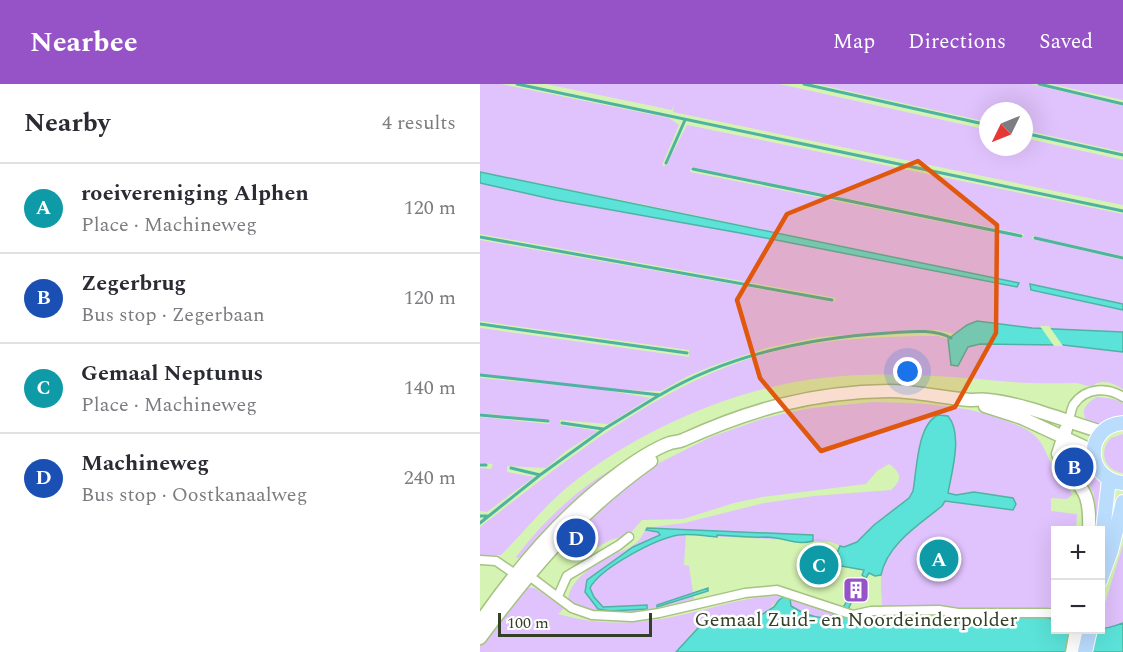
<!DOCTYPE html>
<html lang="en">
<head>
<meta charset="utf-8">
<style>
  body { margin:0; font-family:Spectral,serif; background:#f2f2f3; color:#2b2b33 }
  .controls { position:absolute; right:18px; bottom:18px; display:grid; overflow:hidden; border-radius:0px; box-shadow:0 6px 24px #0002 }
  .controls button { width:54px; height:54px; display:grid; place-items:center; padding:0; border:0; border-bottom:2px solid #e1e1e2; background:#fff; color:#2b2b33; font:30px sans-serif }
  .compass { position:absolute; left:499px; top:18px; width:54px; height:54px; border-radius:50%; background:#fff; box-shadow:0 6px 24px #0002; rotate:227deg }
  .scale { position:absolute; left:18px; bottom:15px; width:154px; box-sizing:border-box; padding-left:6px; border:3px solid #344026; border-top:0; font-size:16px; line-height:21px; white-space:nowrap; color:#344026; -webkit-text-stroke:4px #fff; paint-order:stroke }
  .you { position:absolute; left:428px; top:288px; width:21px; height:21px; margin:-15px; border:4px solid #fff; border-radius:50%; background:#1a73e8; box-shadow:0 0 0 9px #1a73e833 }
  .badge { display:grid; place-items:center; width:39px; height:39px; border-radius:50%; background:#9653c8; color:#fff; font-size:20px; font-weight:700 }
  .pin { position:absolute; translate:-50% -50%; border:3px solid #fff; box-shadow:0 2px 6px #0006 }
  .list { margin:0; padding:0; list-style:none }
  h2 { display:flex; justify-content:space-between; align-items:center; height:78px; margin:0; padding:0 24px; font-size:26px }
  h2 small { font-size:20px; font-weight:400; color:#7c7c81 }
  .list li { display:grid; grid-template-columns:39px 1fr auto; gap:18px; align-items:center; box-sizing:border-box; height:90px; padding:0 24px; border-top:2px solid #e1e1e2 }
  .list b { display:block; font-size:22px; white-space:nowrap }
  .list p { margin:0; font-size:20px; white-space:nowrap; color:#7c7c81 }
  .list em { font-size:20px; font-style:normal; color:#7c7c81 }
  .map { position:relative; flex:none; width:643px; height:568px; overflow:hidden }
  header { display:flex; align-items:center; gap:36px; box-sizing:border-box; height:84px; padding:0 30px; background:#9653c8; color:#fff }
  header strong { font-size:28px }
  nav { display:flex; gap:33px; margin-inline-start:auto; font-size:21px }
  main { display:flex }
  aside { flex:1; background:#fff }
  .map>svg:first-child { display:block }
  .green { fill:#e0c2fc; fill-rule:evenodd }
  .water { fill:#5be3d9; stroke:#4fb2a3; stroke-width:1.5 }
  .pier { fill:#d5f3b2 }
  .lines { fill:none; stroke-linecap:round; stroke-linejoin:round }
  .stream { stroke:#4fb2a3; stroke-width:3 }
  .street-casing { stroke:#a5c283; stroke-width:11 }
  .secondary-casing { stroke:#a5c283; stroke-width:15 }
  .primary-casing { stroke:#fff; stroke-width:16 }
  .street { stroke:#fff; stroke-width:8 }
  .secondary { stroke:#fff; stroke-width:12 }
  .primary { stroke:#badcfd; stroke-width:14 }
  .marked { fill:#df580d; fill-opacity:0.2; stroke:#df580d; stroke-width:4.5; stroke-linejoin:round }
  .labels { text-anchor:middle; stroke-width:5; stroke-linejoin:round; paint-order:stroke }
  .poi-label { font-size:20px; fill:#344026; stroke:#fff }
</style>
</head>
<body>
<header>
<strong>Nearbee</strong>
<nav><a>Map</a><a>Directions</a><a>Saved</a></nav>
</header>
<main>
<aside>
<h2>Nearby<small>4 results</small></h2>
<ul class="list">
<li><span class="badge" style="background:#0f9aa8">A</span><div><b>roeivereniging Alphen</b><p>Place · Machineweg</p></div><em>120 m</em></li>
<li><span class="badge" style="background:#1a4fb4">B</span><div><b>Zegerbrug</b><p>Bus stop · Zegerbaan</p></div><em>120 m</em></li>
<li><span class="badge" style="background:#0f9aa8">C</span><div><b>Gemaal Neptunus</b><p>Place · Machineweg</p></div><em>140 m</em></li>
<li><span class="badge" style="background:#1a4fb4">D</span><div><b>Machineweg</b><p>Bus stop · Oostkanaalweg</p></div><em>240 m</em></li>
</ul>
</aside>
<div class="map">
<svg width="643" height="568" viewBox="0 0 643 568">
  <rect width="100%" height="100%" fill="#d5f3b2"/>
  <path class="green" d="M0 0H21L189 34 199 41 182 81 184 82 187 80 207 41 643 130V172L553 152 552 155 643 176V220L551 200V206L643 226V248L552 244 498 237 487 241 475 250 458 246 420 247 339 253 286 264 232 282 208 292 181 307 125 306 170 314 128 340 80 336V341L118 347 86 367 66 384 27 382V388L54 393 7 428 0 427V384L11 385 13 380 0 379V333L69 340 70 336 0 329V294L87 302 0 290V244L209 273V266L0 237V156L354 218 356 214 0 150V99L76 116 539 199 166 121 0 88ZM211 83 543 150 544 151 542 154 210 88Z
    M66 0H299L508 46V63H544V54L643 76V121L193 28 194 20 192 26Z
    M337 0H551L643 22V68L544 46V27H508V38Z
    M571 0H643V16Z
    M441 252H458L468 255 471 281 484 271 488 263 500 260 583 261 643 268V305C634 300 627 296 617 299 615 300 612 302 609 302 605 302 600 299 596 299 574 299 554 300 532 298 466 292 399 286 333 295 247 307 151 350 84 406 61 426 42 450 21 471H0V443C91 373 190 290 305 265 349 255 396 253 441 252Z
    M617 313 634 315 643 319V335L621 342 607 338C600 326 606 319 617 313Z
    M393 318C439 319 486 320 529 338 537 341 546 344 553 350 563 358 566 370 572 381 579 392 588 399 592 411L587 415 571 414V427L597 430 596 446H576L575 523H567L566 526H478L402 523C402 510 399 493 403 480 409 466 432 445 445 436L443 346 433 407 429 414 394 441 377 458 364 463 351 458 206 451 204 481 209 482 214 515C185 522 111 542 88 515 91 494 116 479 134 470 140 467 147 466 152 462 159 458 163 451 166 444L204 439 284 419 334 412 411 406C423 396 421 388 409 380L397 387 386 400 282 413 254 419 203 435 162 436 149 451 130 456 107 469 103 440 163 387 231 353 282 335 310 328 332 324Z
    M643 350V389C624 386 618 367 631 354Z
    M592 364C603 365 620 388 623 398 625 407 620 436 619 446H616L614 410 598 381 591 382 586 372Z
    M135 384 107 409 43 473 37 474 36 473C60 441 99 402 135 384Z
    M643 461V539L620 546 621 532Z
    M46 504H55L84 524 78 530C122 543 166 540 210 529 242 522 272 511 305 512 293 519 286 531 271 537 259 542 230 537 219 543 211 548 203 561 196 568H0V561L33 514Z
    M310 514 356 529C339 538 326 531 311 522Z"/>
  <path class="water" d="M0 88 539 199 537 203 260 149 76 116 0 99Z
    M550 200 643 220V226L551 206Z
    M497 237 552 244 643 248V268L583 261 500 260 488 263 478 282 471 281 468 255 487 241Z
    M458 331 468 332C483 350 472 387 468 409L476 411 494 408 533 414 536 420 533 426 465 417 462 422C440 440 407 460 401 491L395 492 389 489 386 494 382 491 384 486 361 482 356 483 354 478 359 470 357 469 360 462 364 463 377 458 394 441 429 414 433 407C437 385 437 341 458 331Z
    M167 444 333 451V457C316 462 303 453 286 453 270 454 253 452 237 451V453C224 452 211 449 199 451 177 454 120 484 110 504L114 513 123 523 167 521V525L130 527 118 525 105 508 107 496 153 463 180 451 178 448 166 446Z
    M228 504V507L177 523V521Z
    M305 512 310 514 311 522C330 534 353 542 367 517L371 519 365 532 375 536 386 537 394 531 459 529 465 535C500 533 542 524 575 536L576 546C601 546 617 549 643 539V568H196L219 543 244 536 251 539H268L294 523 299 516Z"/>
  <path class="pier" d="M560 242H569L583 262H574Z
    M459 529 464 535 387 537 394 531Z"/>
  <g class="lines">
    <path class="stream" d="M37 0 643 127
      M324 0 508 41
      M559 0 643 20
      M544 49 643 71
      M186 79 205 36
      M213 85 541 152
      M0 153 352 216
      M555 154 643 174
      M0 240 207 269
      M0 291 180 311C249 270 328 254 408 249 428 248 452 244 471 254
      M0 331 68 337
      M82 339 123 345
      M0 381H6
      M31 384 60 391 124 345 178 312
      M0 432H7
      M0 439 60 391"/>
    <defs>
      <path id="street" d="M589 338C590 333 591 324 594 320 606 303 628 303 643 313
        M0 476 16 477 35 490 48 491 92 524 112 531 152 533 179 529 265 509 297 506 373 531 391 527 459 526 478 529H576
        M78 512 87 492 139 461 149 453"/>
      <path id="secondary" d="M505 322 542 334 613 367
        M586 345 578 370C597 406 611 399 609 446
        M0 538C38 484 81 432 135 392 151 380 171 366 190 359 194 358 198 358 203 356 271 325 333 308 409 307 436 307 463 314 490 316 496 316 502 315 508 316 542 319 588 338 622 348
        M0 554C53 483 98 429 171 377
        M592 568 596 546"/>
      <path id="primary" d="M643 339C604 342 604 395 643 399
        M620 472 629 395
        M620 497 631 467 643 418
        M605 568 610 546"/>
    </defs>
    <use href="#street" class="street-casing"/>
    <use href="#secondary" class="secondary-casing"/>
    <use href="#primary" class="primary-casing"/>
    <use href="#street" class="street"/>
    <use href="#secondary" class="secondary"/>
    <use href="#primary" class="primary"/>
  </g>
  <path class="marked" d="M438 77 517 141 516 249 475 323 341 367 280 294 257 216 307 130Z"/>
  <defs>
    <symbol id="building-square" viewBox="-11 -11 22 22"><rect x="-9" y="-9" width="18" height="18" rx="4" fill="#9653c8" stroke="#fff"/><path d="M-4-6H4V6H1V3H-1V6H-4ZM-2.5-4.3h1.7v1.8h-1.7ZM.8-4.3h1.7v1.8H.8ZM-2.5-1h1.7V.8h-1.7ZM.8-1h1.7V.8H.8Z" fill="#fff"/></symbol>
  </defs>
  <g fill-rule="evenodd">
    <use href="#building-square" x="361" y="491" width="30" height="30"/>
  </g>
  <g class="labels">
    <g class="poi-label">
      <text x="376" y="542">Gemaal Zuid- en Noordeinderpolder</text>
    </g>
  </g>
</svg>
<div class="controls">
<button>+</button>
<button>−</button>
</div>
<svg class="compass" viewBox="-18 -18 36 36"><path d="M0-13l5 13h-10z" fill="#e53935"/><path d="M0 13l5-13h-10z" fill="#7c7c81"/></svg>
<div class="scale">100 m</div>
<div class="you"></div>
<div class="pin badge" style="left:459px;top:475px;background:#0f9aa8">A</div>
<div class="pin badge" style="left:594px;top:383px;background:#1a4fb4">B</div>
<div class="pin badge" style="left:339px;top:481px;background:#0f9aa8">C</div>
<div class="pin badge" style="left:96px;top:454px;background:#1a4fb4">D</div>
</div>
</main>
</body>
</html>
